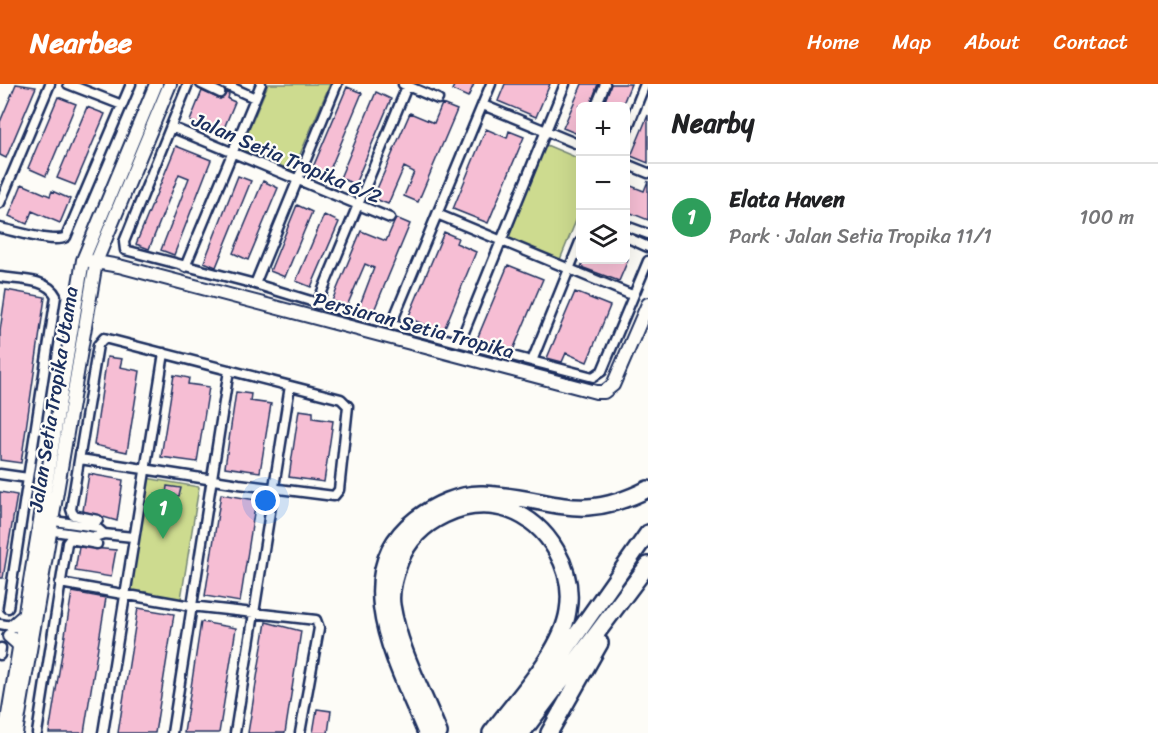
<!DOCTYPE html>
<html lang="en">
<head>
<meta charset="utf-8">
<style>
  body { margin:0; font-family:Sriracha,sans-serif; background:#f6f6f6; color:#202124 }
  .controls { position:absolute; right:18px; top:18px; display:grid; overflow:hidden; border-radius:9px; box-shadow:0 6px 24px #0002 }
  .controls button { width:54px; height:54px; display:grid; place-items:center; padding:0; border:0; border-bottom:2px solid #e0e0e0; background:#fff; color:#202124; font:30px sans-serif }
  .you { position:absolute; left:266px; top:417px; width:21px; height:21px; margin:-15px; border:4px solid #fff; border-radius:50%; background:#1a73e8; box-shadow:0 0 0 9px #1a73e833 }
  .badge { display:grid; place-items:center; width:39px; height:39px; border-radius:50%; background:#ea580c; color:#fff; font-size:20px; font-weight:700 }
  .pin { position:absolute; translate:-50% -50px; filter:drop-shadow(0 2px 3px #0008) }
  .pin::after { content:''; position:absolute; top:32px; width:21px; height:18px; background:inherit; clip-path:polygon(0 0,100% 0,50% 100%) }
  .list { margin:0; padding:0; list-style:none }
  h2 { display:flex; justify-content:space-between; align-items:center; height:78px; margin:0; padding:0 24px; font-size:26px }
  h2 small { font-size:20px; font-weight:400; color:#757577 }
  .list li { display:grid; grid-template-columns:39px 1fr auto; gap:18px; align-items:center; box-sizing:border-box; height:108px; padding:0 24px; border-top:2px solid #e0e0e0 }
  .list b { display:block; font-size:22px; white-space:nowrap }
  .list p { margin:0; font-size:20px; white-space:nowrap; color:#757577 }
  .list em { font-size:20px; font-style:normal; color:#757577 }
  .icon { flex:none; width:33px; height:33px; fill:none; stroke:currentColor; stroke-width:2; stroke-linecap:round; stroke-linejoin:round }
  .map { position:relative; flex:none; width:648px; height:649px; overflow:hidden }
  header { display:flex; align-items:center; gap:36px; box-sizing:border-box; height:84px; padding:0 30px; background:#ea580c; color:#fff }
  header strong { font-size:28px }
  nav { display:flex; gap:33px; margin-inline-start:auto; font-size:21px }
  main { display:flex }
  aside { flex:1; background:#fff }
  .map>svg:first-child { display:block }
  .green { fill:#cddb8f; stroke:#748576; stroke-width:1.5 }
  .building { fill:#f6bed4; stroke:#1b2f5e; stroke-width:1.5 }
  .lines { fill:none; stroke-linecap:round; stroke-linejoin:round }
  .street-casing { stroke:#1b2f5e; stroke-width:13 }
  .secondary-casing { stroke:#1b2f5e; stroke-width:16 }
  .highway-casing { stroke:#1b2f5e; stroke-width:20 }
  .street { stroke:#fdfcf7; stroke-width:8 }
  .secondary { stroke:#fdfcf7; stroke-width:12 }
  .highway { stroke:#fdfcf7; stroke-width:15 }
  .labels { text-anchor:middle; stroke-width:4.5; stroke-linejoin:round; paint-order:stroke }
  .street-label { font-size:20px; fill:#1b2f5e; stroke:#fdfcf7 }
</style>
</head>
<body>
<header>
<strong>Nearbee</strong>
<nav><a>Home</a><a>Map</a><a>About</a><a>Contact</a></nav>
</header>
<main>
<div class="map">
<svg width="648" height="649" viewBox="0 0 648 649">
  <rect width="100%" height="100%" fill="#fdfcf7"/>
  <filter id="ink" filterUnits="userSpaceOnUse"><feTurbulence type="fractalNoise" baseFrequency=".0167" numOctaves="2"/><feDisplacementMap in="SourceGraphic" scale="12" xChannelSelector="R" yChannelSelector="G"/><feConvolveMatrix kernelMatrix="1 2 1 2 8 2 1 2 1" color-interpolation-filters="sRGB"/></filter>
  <g filter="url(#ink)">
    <path class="green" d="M268 0H330L293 87 241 65Z
      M544 60 580 75V127L559 178 505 155Z
      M146 394 199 403 181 515 128 506Z"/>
    <path class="building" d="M16 0 36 3 6 74 0 71V38Z
      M455 0H474L468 13 452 6Z
      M505 0H550L536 33 498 17Z
      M582 0H598L590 22H580V51L563 44Z
      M611 0H631L622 22H603Z
      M347 3 362 9 326 95 311 88Z
      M202 7 220 15 226 9 229 10 228 15 235 18 222 49 190 37Z
      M376 8 391 15 355 100 340 94Z
      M58 13 76 20 46 92 28 84Z
      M442 20 457 26 418 118 404 112 414 88 404 83 388 120 373 114 410 29 434 39Z
      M87 23 105 30 75 101 57 94Z
      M648 31V79L631 72Z
      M486 45 507 54 509 47 524 53 488 139 453 125Z
      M176 62 211 76 174 171 161 166 189 94 179 90 149 165 136 160Z
      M260 64 272 69 269 76 257 71Z
      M238 92 251 97 216 183 204 178Z
      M263 97 278 104 248 176 233 169Z
      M648 97V136L626 127V100L644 107Z
      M22 100 50 112 52 107 70 115 60 139 32 127 27 140 9 132Z
      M297 121 312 128 285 193 270 187Z
      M324 131 339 138 311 203 296 197Z
      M396 134 410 140 373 229 358 226 374 184 365 180 347 222 332 217 361 147 386 157Z
      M444 148 458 154 456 159 476 168 443 248 408 234Z
      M584 176H628L619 197 581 183Z
      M508 181 543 195 513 266 477 255Z
      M6 206 45 213 21 379 0 376V247Z
      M575 208 610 222 599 249 587 278 566 269 562 278 547 274Z
      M107 273 122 275 120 283 140 287 127 368 94 361Z
      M174 291 189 294 188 300 209 303 197 378 161 373Z
      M236 308 251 310 250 317 271 320 260 388 225 383Z
      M299 326 313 328V334L333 337 324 398 289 393Z
      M89 390 123 396 117 437 83 427Z
      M167 402 181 404 179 412 166 410Z
      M0 408 17 411 3 494H0Z
      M221 410 256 416 240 518 205 512Z
      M79 463 116 466 111 493 75 487Z
      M72 508 106 514 95 581 84 649H49Z
      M138 524 174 530 155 649H118Z
      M201 538 236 544 219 649H184Z
      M266 538 301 547 285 649H248Z
      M317 625 331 627 328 649H313Z"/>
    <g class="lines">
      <defs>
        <path id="street" d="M68 0 122 21
          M188 0 124 158 125 166 255 200 350 229
          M201 0 220 9
          M224 0 255 14
          M403 0 438 15
          M483 21 580 61
          M596 22 605 0
          M171 43 390 134
          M626 48 645 0
          M626 80 648 89
          M0 119 50 0
          M437 130 632 211
          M626 142 648 150
          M0 144C15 147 54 160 66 153L131 0
          M626 153 648 163
          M185 183 261 0
          M0 193C19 196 47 194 56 212L8 524
          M255 200 337 0
          M317 220 408 0
          M358 232 593 293 602 287 648 177
          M391 241 491 0
          M460 258 565 0
          M532 277 580 158
          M80 375 239 400 334 412 339 406 348 322 341 315 104 254 98 261 71 425 73 431 98 436
          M0 390 28 394
          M47 436 96 443 104 450
          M47 446 95 453 104 450 133 453
          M60 499 191 522 316 536 319 544 300 649
          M0 540 17 543
          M0 571 1 564
          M37 649 67 459 70 455 97 460
          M103 649 164 269
          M172 649 229 286
          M235 649 290 302"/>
        <path id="secondary" d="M90 177 119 182 596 308H604L613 301 648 220
          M12 542 27 529
          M9 552 18 560 20 569
          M5 649 83 176 156 0
          M16 649 96 178 170 0"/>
        <path id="highway" d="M426 649C400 585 344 490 416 435 434 421 460 409 483 410 553 413 577 441 648 405
          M439 649C423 608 399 565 392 521 390 506 395 491 400 477 416 436 466 412 509 426 549 440 575 486 568 527 562 568 516 615 491 649
          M507 649 648 449
          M522 649 648 481
          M549 649 600 559"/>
      </defs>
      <use href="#street" class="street-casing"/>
      <use href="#secondary" class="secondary-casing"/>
      <use href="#highway" class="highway-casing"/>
      <use href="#street" class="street"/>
      <use href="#secondary" class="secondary"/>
      <use href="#highway" class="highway"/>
    </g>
  </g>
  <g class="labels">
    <g class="street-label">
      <text transform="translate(287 74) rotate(23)" y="7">Jalan Setia Tropika 6/2</text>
      <text transform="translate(414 241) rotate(15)" y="7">Persiaran Setia Tropika</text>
      <text transform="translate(53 315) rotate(-81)" y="7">Jalan Setia Tropika Utama</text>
    </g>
  </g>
</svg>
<div class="controls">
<button>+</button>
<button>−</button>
<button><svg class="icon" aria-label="layers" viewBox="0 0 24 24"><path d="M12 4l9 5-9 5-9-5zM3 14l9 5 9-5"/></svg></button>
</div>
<div class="you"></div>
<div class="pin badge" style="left:163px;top:455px;background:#2e9e5b">1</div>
</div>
<aside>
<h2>Nearby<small></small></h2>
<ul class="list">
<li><span class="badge" style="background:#2e9e5b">1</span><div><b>Elata Haven</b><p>Park · Jalan Setia Tropika 11/1</p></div><em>100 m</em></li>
</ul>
</aside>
</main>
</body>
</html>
